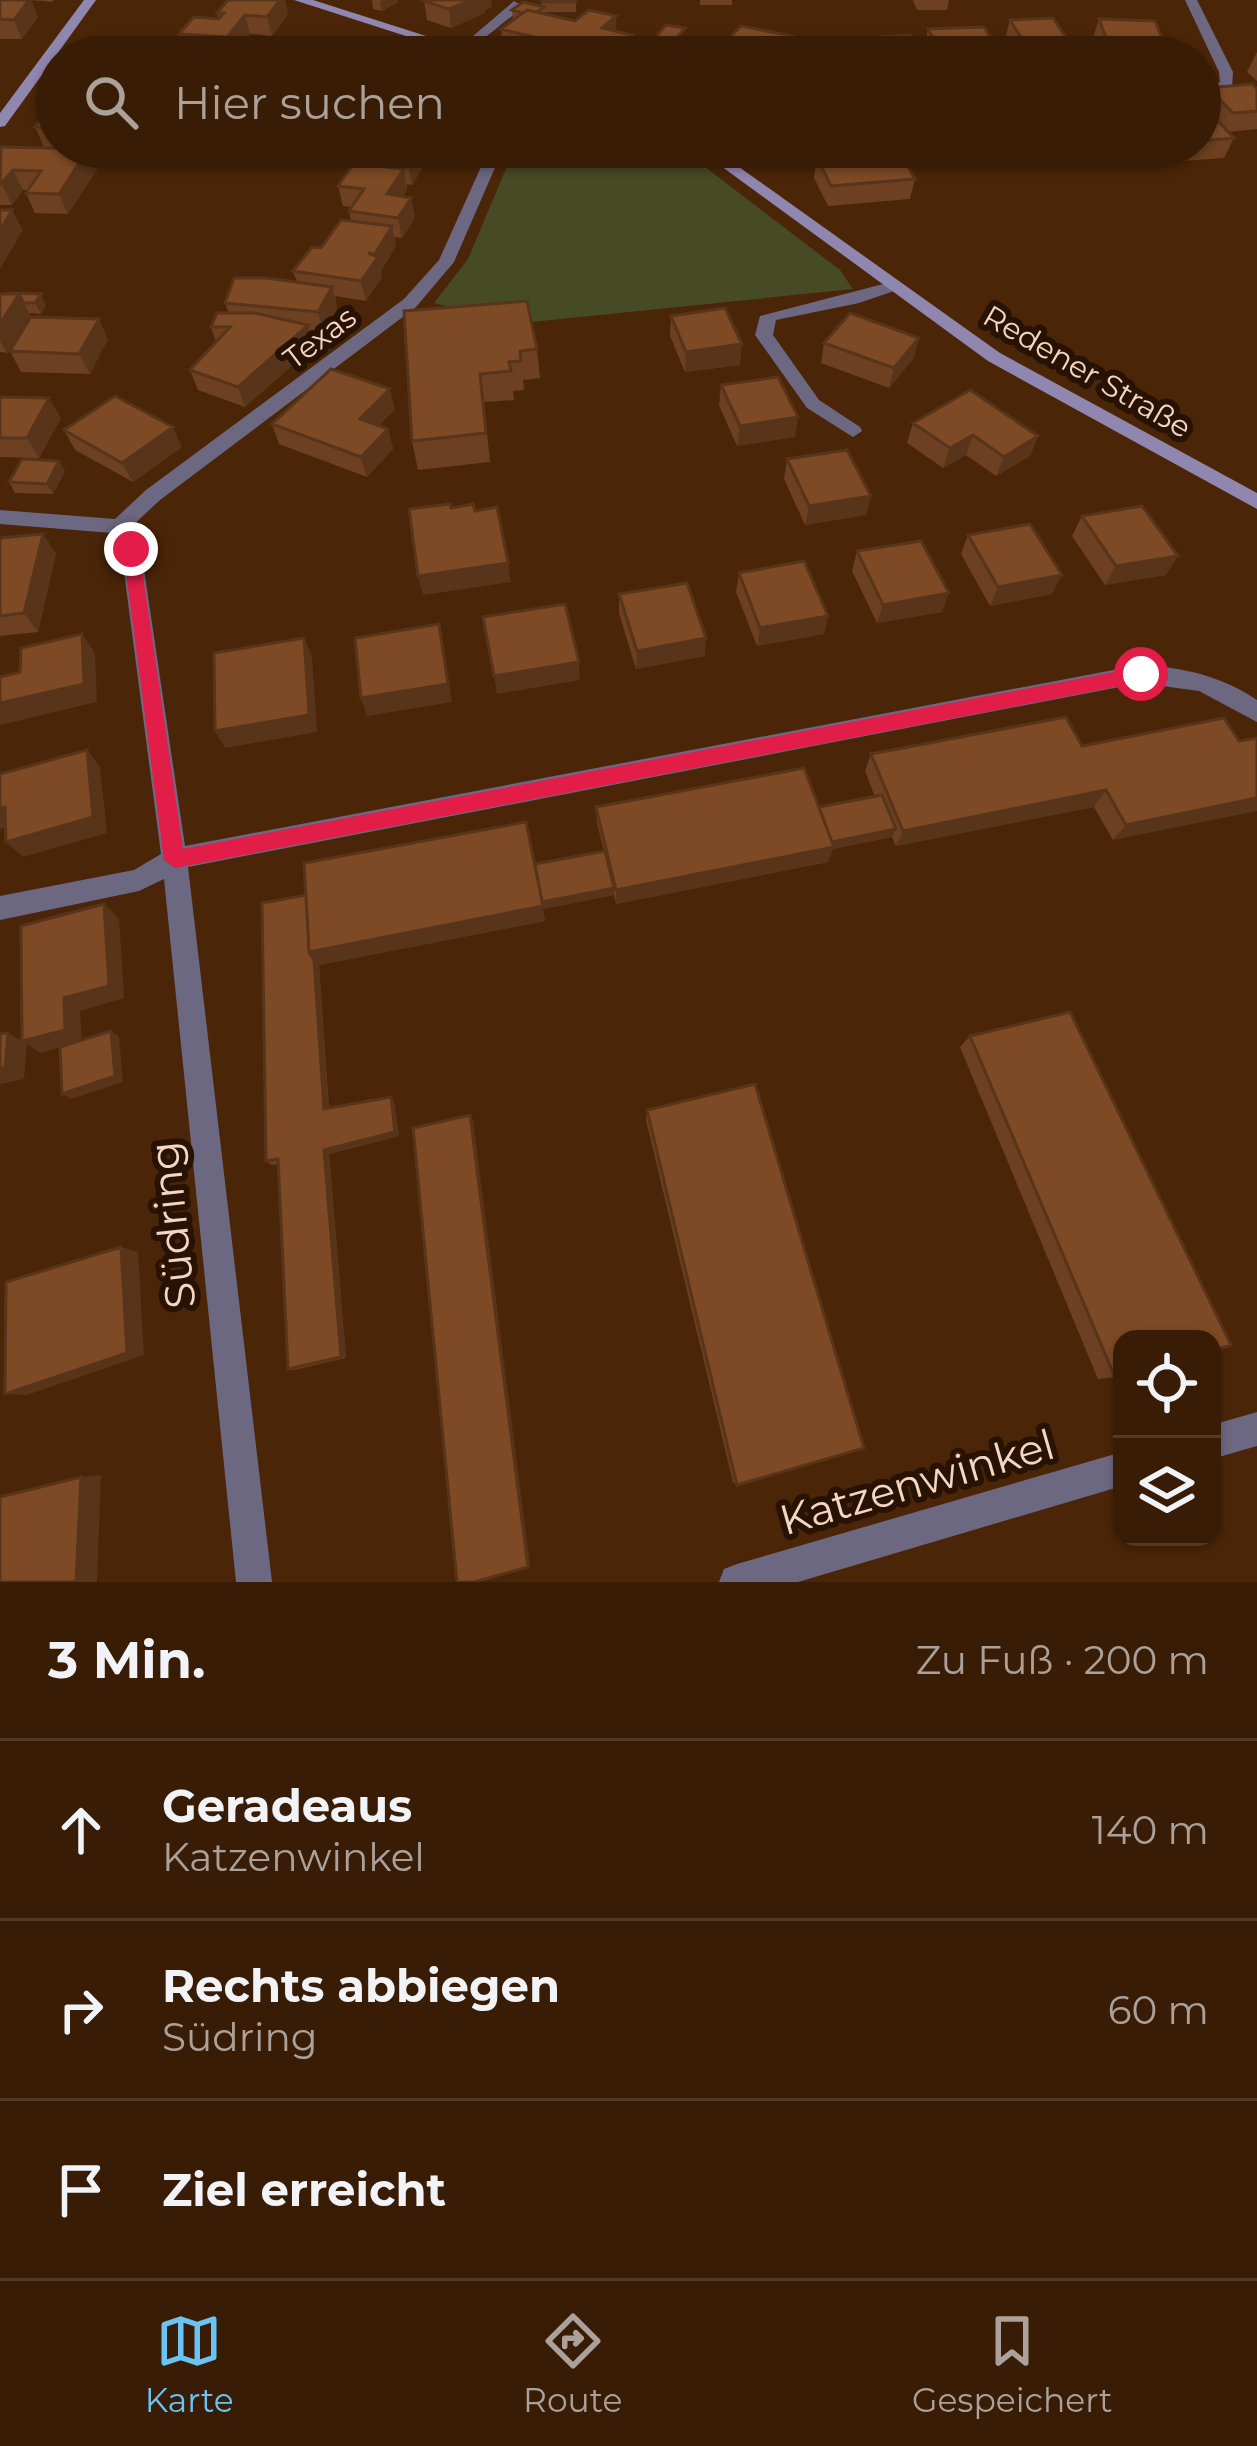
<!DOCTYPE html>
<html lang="de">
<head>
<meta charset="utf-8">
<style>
  body { margin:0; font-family:Montserrat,sans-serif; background:#432913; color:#f1f3f6 }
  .controls { position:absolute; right:36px; bottom:36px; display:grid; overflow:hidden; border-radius:24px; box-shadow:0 3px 9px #0004 }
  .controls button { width:108px; height:108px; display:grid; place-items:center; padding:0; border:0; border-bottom:3px solid #523a27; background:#381c05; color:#f1f3f6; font:60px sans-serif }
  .stop { position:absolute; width:36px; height:36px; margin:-27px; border:9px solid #e11d48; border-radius:50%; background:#fff }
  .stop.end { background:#e11d48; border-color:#fff; box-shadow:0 3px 12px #0008 }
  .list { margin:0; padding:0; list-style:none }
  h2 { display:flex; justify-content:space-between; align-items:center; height:156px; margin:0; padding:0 48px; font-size:51px }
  h2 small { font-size:39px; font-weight:400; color:#aba19a }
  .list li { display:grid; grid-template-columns:78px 1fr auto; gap:36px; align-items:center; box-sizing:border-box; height:180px; padding:0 48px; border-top:3px solid #523a27 }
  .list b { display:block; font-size:45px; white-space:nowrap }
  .list p { margin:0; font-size:39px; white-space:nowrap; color:#aba19a }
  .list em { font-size:39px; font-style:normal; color:#aba19a }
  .icon { flex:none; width:66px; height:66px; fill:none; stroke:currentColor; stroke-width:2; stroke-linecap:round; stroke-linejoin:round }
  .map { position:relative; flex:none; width:1257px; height:1582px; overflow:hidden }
  .search { position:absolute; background:#381c05; box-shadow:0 3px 9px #0004; left:36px; right:36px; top:36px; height:132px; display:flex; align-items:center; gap:30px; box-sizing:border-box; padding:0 42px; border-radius:66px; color:#aba19a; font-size:45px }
  .sheet { height:696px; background:#381c05 }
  nav { display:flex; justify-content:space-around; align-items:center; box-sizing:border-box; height:168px; border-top:3px solid #523a27; background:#381c05; font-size:33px; color:#aba19a }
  nav a { display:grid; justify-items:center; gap:6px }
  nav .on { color:#6ac3f2 }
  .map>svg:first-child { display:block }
  .green { fill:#464a25 }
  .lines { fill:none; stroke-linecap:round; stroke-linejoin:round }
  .lane { fill:#6d6881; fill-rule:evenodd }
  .street { fill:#6d6881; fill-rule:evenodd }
  .secondary { fill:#8f87af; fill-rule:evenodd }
  .wall { fill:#6c4020 }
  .shaded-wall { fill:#58341a }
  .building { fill:#7e4a25; stroke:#58341a; stroke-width:3 }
  .route { fill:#e11d48 }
  .labels { text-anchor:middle; stroke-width:12; stroke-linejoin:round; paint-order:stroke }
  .far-street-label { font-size:30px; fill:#f5d6c2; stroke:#271204 }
  .near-street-label { font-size:42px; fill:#f5d6c2; stroke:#271204 }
</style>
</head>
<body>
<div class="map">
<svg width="1257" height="1582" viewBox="0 0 1257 1582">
  <rect width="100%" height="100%" fill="#4b2507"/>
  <path class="green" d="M515 147H679L840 270 853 289 512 324 434 303 468 259Z"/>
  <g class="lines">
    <path class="lane" d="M514 1 519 4 517 12 467 52H459V48Z"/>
    <path class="street" d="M1185 0H1197L1233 72 1232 87 1200 100V91L1220 82 1219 72Z
      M490 147H504L454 262 416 307 160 500 130 528 141 549 185 846 1140 665C1182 667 1222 676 1257 700V722L1199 691 1140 683 188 867 272 1582H236L164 879 139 891 0 920V896L134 870 161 854 121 549 112 533 0 524V510L115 519 146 490 404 299 439 260Z
      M891 282 897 284V290L859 303 776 320 773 335 819 400 860 427 862 431 853 437 807 408 755 335 760 316Z
      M1257 1412V1446L1212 1459V1425Z
      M1122 1452V1486L798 1582H719L724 1569 737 1564Z"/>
    <path class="secondary" d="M84 0H96L5 126 0 127V113Z
      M294 0H313L492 57H471Z
      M695 147H711L1000 353 1257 493V509L988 361Z"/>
  </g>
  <path class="wall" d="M0 0H54L51 2 31 0 38 17 22 39H0Z
    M372 0H398V2L382 11 373 9Z
    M427 0H491L492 7 485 10V13L451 28 427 20 424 1Z
    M542 0H576V12H544L575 21 616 16V31L632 54 629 57H537L503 48 501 29 513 20 512 10 542 6Z
    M700 0H732V5H700Z
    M913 0H949L947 10H917Z
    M217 13 288 14 272 36 250 34 233 57H186L188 54 185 53 179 34 219 19Z
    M1099 19 1165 45 1161 57H1099L1093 38Z
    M1010 20 1071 45 1067 57H1016L1005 39Z
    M928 29 1003 57H928L924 49Z
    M792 36 789 57H719V49Z
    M861 38 925 57H858Z
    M1257 52V81L1247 72Z
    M1208 88 1257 89V129L1228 132 1234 138 1224 158 1168 162 1156 147H1200V113H1204L1200 106Z
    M57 105V147H113L112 149 44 147 35 127Z
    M174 147H246L235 162 190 160 185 148Z
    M370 147H447L442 155 426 154 427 160 412 185 407 184V189L403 196 411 198 415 218 402 238 394 237 396 246 381 271 382 277 366 301 335 296 337 308 324 332 310 331 314 346 245 407 198 390 190 370 216 342 211 327 229 313 225 303 297 282 293 271 351 221 349 211 351 207 343 206 338 186 362 164 361 160Z
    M817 147H872V153L915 179 910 199 828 206 814 178 817 158 821 157Z
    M1065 147H1103L1099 157 1075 159Z
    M0 148 88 149 97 169 68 214 35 213 26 193 28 190H23L12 205H0Z
    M0 294 46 305 41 314 30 313 7 353 0 352Z
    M527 301 537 349 540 378 523 380 524 390 513 391 514 400 484 402 490 462 418 470 412 441Z
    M671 316 740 365 685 372 670 336Z
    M108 339 90 374 21 372 10 351Z
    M824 343 914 358 889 388 821 363Z
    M721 385 795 437 737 446 719 405Z
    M0 397 61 418 39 458 0 457Z
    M395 409 378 426 388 429 393 449 367 477 279 444 272 424Z
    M913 423 1038 436 1030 456 996 476 966 455 943 468 907 443Z
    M64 430 182 447 133 482 75 450Z
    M787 459 866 515 805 525 784 479Z
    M65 471 53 494 15 493 9 482Z
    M1082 516 1166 575 1105 585 1072 536Z
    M968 535 1052 594 990 606 961 554Z
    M0 538 56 553 38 632 0 636Z
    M857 551 942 612 877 623 852 571Z
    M739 573 828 616 824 634 757 646 736 592Z
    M619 594 705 656 636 669 619 613Z
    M1224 718 1113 840 1094 807 896 846 892 837 833 849 828 862 616 904 614 895 543 909 545 921 319 965 329 1108 394 1102 399 1136 329 1154 346 1358 294 1370 288 1369 278 1164 272 1165 266 1161 262 903 539 886 604 851 597 823 596 807H819L875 797 865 771 871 754 1082 746Z
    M970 1036 1115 1377 1098 1379 960 1047Z
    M647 1110 737 1485 733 1482 646 1120Z"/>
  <path class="shaded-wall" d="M29 0H31L38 17 22 39 14 20Z
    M280 0H285L288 14 272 36 267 17Z
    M383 0H398V2L382 11 380 2Z
    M471 0H491L492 7 485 10V13L451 28 449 9Z
    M245 15 250 34 233 57H224L230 47 227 37Z
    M616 16V35L602 28Z
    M632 35V54L629 57H608Z
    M792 36 790 55 778 57V52Z
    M690 43V57H679Z
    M125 46 130 57H119Z
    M230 147H246L235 162Z
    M420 147H425L427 160 412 185 408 165Z
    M88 149 97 169 68 214 59 194Z
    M404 169 407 189 391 215 387 194Z
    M13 170 23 190 12 205 2 185Z
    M411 198 415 218 402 238 398 218Z
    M12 210 23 230 0 269V231Z
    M392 226 396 246 381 271 382 277 366 301 361 281Z
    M332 287 337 308 324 332 318 312Z
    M19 294 30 315 7 353 0 341V324Z
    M41 294 46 305 41 314 35 303Z
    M99 319 108 339 90 374 79 354Z
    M308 325 314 346 245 407 238 387Z
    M919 338 914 358 889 388 894 368Z
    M742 344 740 365 685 372 686 352Z
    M390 389 395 409 365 439 360 419Z
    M49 398 61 418 39 458 27 438Z
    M798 417 795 437 737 446 740 426Z
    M173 427 182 447 133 482 122 463Z
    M388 429 393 449 367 477 361 457Z
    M973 435 966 455 943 468 950 448Z
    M1038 436 1030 456 996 476 1004 457Z
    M59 461 65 471 53 494 47 484Z
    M871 496 866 515 805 525 809 506Z
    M43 534 56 553 38 632 24 613Z
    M1178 556 1166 575 1105 585 1116 566Z
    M508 563 511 582 423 595 418 576Z
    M1062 575 1052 594 990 606 998 587Z
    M949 593 942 612 877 623 883 605Z
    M828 616 824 634 757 646 760 628Z
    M439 624 452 702 367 716 361 698Z
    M82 634 95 653 97 702 0 725V703Z
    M304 638 312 656 317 732 225 748 215 731Z
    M706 638 705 656 636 669 637 651Z
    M579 662 580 680 497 694 494 676Z
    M87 750 100 767 107 833 23 857 6 842Z
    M1106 790 1094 807 896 846 903 831Z
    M1257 798V811L1113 840 1126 825Z
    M5 807 21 823 0 829V809Z
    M896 829 892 837 833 849 828 862 616 904V890Z
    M614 888V895L543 909 545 921 319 965 329 1114 324 1109 309 952Z
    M104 904 119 918 124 998 80 1011 82 1041 40 1053 27 1044 24 1079 0 1084V1069L8 1033 22 1041 64 998Z
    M111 1031 119 1037 123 1082 71 1099 62 1094Z
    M391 1097 394 1102 399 1136 329 1154 346 1358 341 1357 324 1150Z
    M470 1115 473 1120 530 1565 528 1567Z
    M121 1247 138 1252 144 1355 27 1395 5 1394Z
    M101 1475 97 1582H76L81 1477Z"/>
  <path class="building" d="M0 0H29L14 20 0 19Z
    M228 0H280L267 17 245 15 227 37 179 34 194 17 219 19 224 13H217Z
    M427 0H471L449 9 424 1Z
    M542 0H576L575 2H542Z
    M523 2 544 7 537 12 527 10 523 13 512 10Z
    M527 10 575 21 589 10 616 16 602 28 632 35 608 55 501 29Z
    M1053 18 1071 45 1027 47 1010 20Z
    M1099 19 1155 21 1165 45 1108 43Z
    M666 25 685 28 675 40 690 43 679 57 639 56Z
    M741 26 792 36 778 52 764 50 758 57 719 49Z
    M984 27 1003 57H943L928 29Z
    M911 35 925 57H872L861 38Z
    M398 37 447 43 437 57H360L365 51 386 53Z
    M450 42 466 45 464 49 486 52 483 57H441Z
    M78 46H125L119 57H71Z
    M194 46 230 47 224 57H186Z
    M799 48 843 57H792Z
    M257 49 295 51 291 57H252Z
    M1252 84 1257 89V111L1233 113 1208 88Z
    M52 105H57V128L35 127Z
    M1200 113H1210L1234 138 1200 141Z
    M1 147 88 149 59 194 26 193 41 171 13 170 0 185Z
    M370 147H420L408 165 361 160Z
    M828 147H872L873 148 830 151Z
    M899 151 915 179 831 186 817 158Z
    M354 163 404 169 387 194 411 198 398 218 349 211 364 189 338 186Z
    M0 210H12L0 231Z
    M341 220 392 226 375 254 368 253 378 257 361 281 293 271 312 247 321 248Z
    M234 278H266L332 287 318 312 225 303Z
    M7 293 41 294 35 303H24L19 294Z
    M0 294H19L0 324Z
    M527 301 537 349 520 351 521 361 509 362 511 371 480 374 486 433 412 441 404 311Z
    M725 308 742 344 686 352 671 316Z
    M217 313H255L308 325 238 387 190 370 230 327H211Z
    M850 313 919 338 894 368 824 343Z
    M31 317 99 319 79 354 10 351Z
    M331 369 390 389 360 419 388 429 361 457 272 424Z
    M778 377 798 417 740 426 721 385Z
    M970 390 1038 436 1004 457 973 435 950 448 913 423Z
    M115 396 173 427 122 463 64 430Z
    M0 397 49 398 27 438H0Z
    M847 450 871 496 809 506 787 459Z
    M22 459 59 461 47 484 9 482Z
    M450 504 451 508 473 504 475 511 497 507 508 563 418 576 409 509Z
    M1142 506 1178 556 1116 566 1082 516Z
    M1030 524 1062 575 998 587 968 535Z
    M43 534 24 613 0 616V538Z
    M921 541 949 593 883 605 857 551Z
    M804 561 828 616 760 628 739 573Z
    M687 583 706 638 637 651 619 594Z
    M565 604 579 662 494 676 483 617Z
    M439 624 448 684 361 698 355 638Z
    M82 634 84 684 0 703V677L20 672 21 648Z
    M304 638 309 715 215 731 214 653Z
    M1066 717 1082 746 1224 718 1239 741 1257 738V798L1126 825 1106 790 903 831 871 754Z
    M87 750 93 817 6 842 5 807 0 809V774Z
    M804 768 834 847 616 890 596 807Z
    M882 795 896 829 832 842 819 807Z
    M526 822 543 906 309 952 304 863Z
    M605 851 614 888 542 902 535 864Z
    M306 895 309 952 314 960 324 1109 391 1097 395 1132 324 1150 341 1357 288 1369 278 1159 266 1161 262 903Z
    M104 904 109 986 64 998 65 1030 22 1041 21 926Z
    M1070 1012 1231 1345 1212 1351V1339H1122V1376L1115 1377 970 1036Z
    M111 1031 115 1076 62 1094 60 1047Z
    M8 1033 5 1068 0 1069V1034Z
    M755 1084 864 1448 737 1485 647 1110Z
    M470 1115 528 1567 474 1582H457L413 1128Z
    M121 1247 127 1353 5 1394 6 1282Z
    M81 1477 76 1582H0V1497Z"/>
  <path class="route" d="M131 543 139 549 183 849 1141 667 1150 674 1141 682 175 868 164 860 123 549Z"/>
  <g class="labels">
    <g class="far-street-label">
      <text transform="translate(320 338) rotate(-37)" y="10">Texas</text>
      <text transform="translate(1087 372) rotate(30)" y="10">Redener Straße</text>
    </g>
    <g class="near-street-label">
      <text transform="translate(172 1225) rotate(-96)" y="15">Südring</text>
      <text transform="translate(917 1482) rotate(-16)" y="15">Katzenwinkel</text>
    </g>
  </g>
</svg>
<div class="controls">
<button><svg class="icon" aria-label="locate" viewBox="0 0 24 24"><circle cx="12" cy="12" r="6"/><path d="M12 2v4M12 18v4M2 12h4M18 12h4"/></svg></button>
<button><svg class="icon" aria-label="layers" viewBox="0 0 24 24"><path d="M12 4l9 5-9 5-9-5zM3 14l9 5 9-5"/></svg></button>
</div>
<div class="stop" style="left:1141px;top:674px"></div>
<div class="stop end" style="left:131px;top:549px"></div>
<div class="search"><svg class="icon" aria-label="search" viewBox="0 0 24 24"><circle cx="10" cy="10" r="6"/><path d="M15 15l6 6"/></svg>Hier suchen</div>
</div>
<section class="sheet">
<h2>3 Min.<small>Zu Fuß · 200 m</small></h2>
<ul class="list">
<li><svg class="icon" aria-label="ahead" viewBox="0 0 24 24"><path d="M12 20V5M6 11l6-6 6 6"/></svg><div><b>Geradeaus</b><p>Katzenwinkel</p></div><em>140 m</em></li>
<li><svg class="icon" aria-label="right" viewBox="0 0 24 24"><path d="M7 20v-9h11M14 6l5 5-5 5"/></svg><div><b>Rechts abbiegen</b><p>Südring</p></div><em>60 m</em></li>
<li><svg class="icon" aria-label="arrive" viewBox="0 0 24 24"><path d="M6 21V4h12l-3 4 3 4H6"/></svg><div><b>Ziel erreicht</b></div></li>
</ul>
</section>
<nav>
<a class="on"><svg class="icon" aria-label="map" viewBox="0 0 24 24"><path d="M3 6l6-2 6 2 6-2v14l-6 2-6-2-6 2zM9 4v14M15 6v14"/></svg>Karte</a>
<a><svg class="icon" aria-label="directions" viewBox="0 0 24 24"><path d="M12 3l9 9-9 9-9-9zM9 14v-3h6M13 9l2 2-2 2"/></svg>Route</a>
<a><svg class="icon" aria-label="saved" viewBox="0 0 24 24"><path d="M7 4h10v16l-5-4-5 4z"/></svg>Gespeichert</a>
</nav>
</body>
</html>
